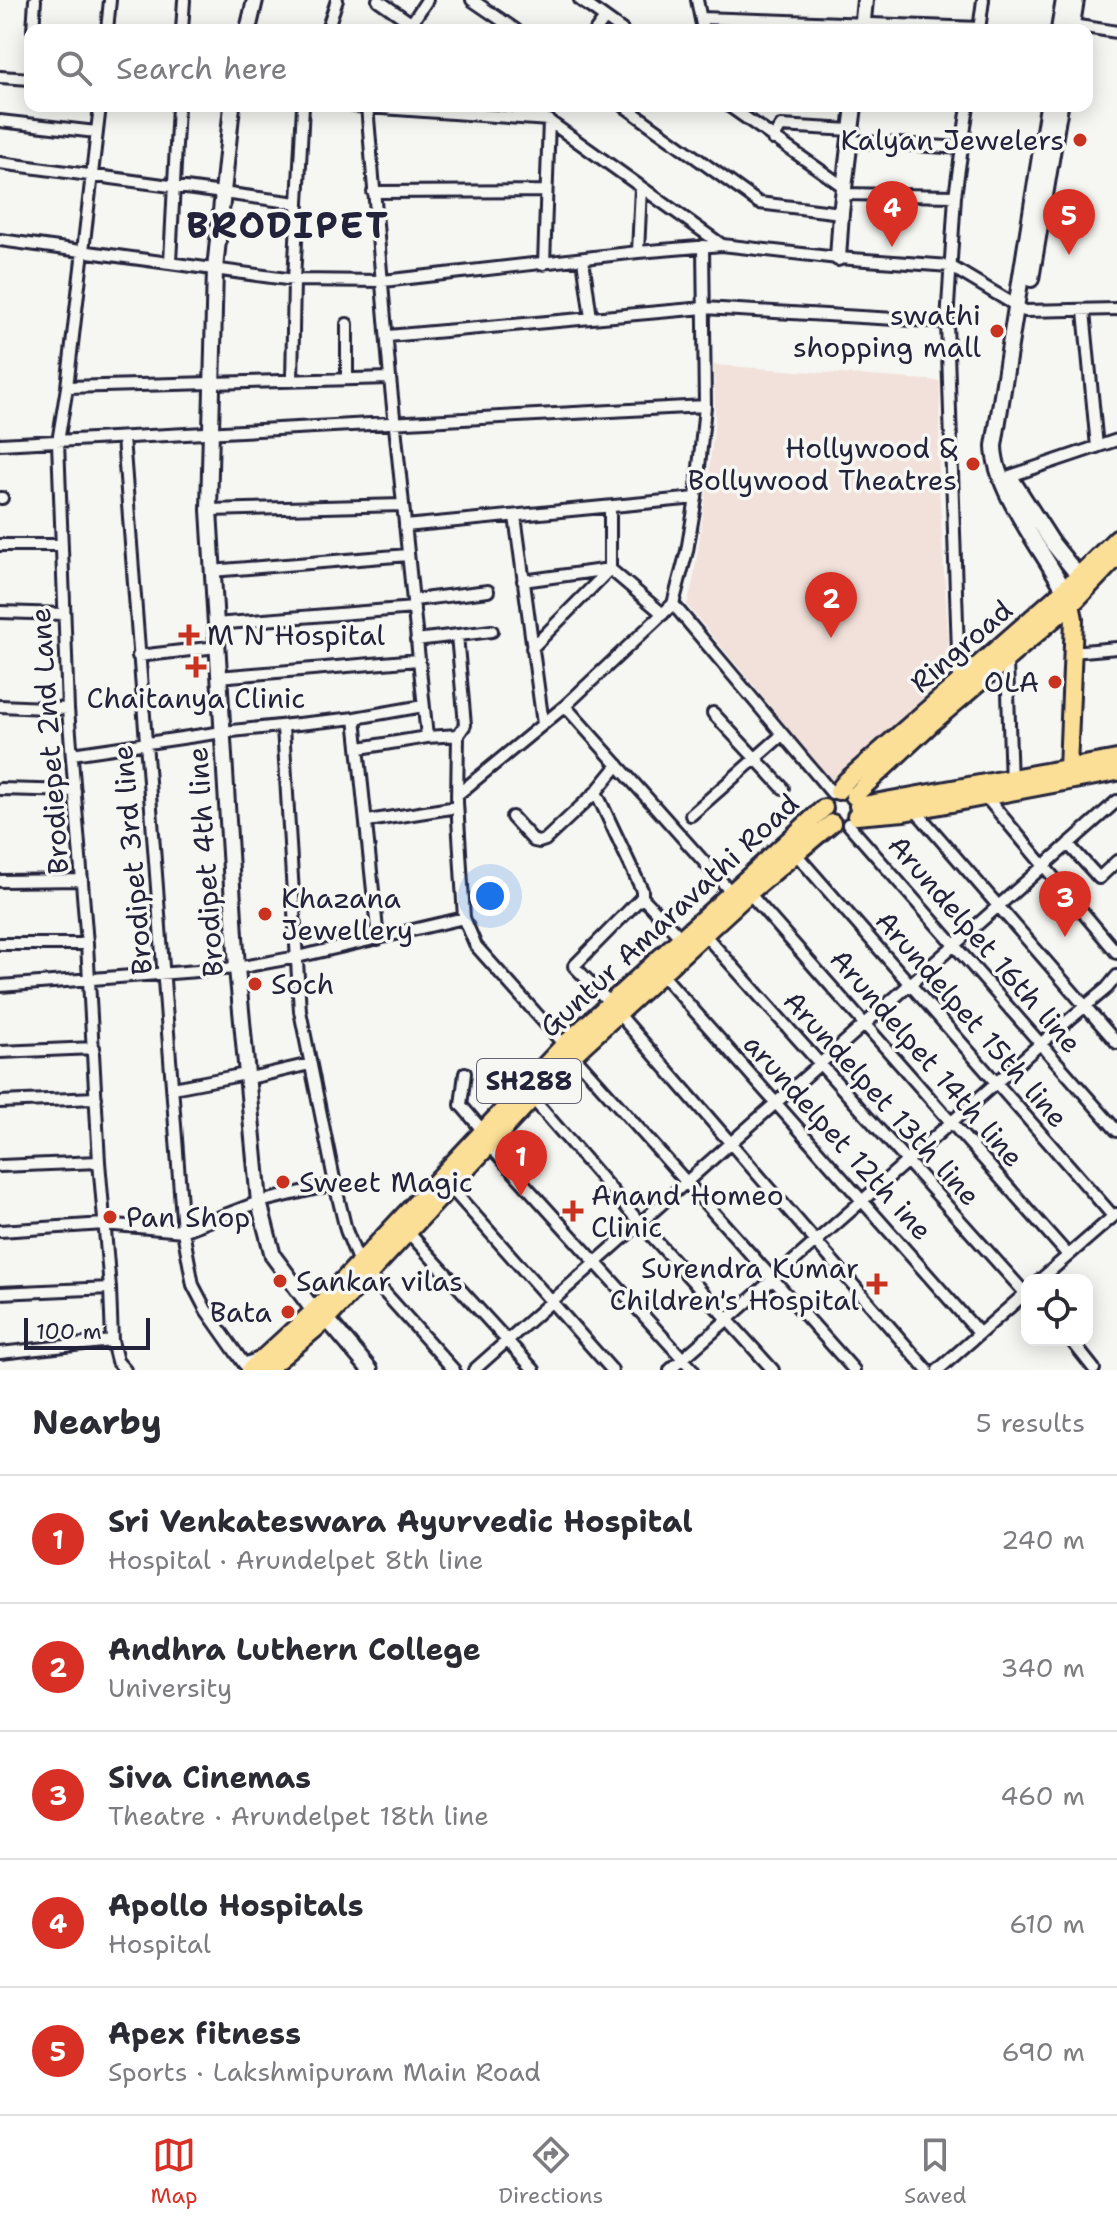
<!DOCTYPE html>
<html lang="en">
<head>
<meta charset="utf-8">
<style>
  body { margin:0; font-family:"Shantell Sans",sans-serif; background:#f7f7f7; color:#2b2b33 }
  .controls { position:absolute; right:24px; bottom:24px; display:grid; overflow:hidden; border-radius:16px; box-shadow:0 4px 20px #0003 }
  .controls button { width:72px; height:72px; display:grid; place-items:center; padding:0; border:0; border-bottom:2px solid #e1e1e2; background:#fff; color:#2b2b33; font:40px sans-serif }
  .scale { position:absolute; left:24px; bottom:20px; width:126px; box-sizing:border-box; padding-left:8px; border:4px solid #22223b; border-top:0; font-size:22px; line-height:28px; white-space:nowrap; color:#22223b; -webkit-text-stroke:6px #f6f6f2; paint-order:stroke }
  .you { position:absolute; left:490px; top:896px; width:28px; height:28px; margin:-20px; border:6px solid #fff; border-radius:50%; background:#1a73e8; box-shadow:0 0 0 12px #1a73e833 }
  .badge { display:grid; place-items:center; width:52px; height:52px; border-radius:50%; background:#d93025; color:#fff; font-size:26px; font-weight:700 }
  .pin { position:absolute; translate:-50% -66px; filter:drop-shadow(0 2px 4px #0008) }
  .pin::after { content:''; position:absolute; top:42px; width:28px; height:24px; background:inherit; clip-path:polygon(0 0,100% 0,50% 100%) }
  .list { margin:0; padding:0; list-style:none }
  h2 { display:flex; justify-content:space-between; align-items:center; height:104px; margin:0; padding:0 32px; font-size:34px }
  h2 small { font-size:26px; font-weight:400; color:#7c7c81 }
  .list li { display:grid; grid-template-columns:52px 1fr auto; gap:24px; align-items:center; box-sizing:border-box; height:128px; padding:0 32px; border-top:2px solid #e1e1e2 }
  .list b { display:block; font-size:30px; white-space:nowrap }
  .list p { margin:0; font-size:26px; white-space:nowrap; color:#7c7c81 }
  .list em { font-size:26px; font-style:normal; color:#7c7c81 }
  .icon { flex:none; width:44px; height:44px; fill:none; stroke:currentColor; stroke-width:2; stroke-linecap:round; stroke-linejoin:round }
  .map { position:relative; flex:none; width:1117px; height:1370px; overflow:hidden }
  .search { position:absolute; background:#fff; box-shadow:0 4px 20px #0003; left:24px; right:24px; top:24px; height:88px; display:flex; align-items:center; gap:20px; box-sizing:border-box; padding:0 28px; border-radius:16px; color:#7c7c81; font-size:30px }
  .sheet { height:744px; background:#fff }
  nav { display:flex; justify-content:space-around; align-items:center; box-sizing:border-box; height:112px; border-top:2px solid #e1e1e2; background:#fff; font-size:22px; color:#7c7c81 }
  nav a { display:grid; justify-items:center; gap:4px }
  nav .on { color:#d93025 }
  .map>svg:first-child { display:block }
  .built { fill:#f2e1da }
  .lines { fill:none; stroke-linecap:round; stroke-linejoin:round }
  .street-casing { stroke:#22223b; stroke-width:16 }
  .secondary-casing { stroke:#22223b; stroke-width:20 }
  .primary-casing { stroke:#22223b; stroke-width:22 }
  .street { stroke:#f6f6f2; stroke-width:10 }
  .secondary { stroke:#f6f6f2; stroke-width:14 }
  .primary { stroke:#fbdf96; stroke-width:16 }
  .poi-dot { fill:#c8321e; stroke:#f6f6f2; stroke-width:3 }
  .labels { text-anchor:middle; stroke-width:7; stroke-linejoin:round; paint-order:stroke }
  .shield { fill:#f6f6f2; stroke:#626272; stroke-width:2 }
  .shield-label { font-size:26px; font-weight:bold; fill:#22223b }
  .poi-label { font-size:28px; fill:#22223b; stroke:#f6f6f2; text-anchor:start }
  .street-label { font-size:28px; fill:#22223b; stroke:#f6f6f2 }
  .district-label { font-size:36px; font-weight:bold; letter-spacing:2px; fill:#22223b; stroke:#f6f6f2 }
</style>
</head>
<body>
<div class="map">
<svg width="1117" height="1370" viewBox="0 0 1117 1370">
  <rect width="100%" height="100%" fill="#f6f6f2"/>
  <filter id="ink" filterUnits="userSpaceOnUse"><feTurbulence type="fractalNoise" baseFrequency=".0125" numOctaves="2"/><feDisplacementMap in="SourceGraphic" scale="16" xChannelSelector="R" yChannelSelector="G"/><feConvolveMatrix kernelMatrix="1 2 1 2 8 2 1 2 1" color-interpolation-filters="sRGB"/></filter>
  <g filter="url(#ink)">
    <path class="built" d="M714 365 940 381 939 484 950 671 836 786 687 605 693 582 707 489 715 420Z"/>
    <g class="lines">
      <defs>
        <path id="street" d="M378 0 421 30
          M472 0 516 30
          M580 0 622 30
          M697 0 703 30
          M701 18 980 28
          M1072 25 1117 32
          M33 30 35 0
          M107 30 110 0
          M182 30 184 0
          M327 30 337 0
          M407 30 427 0
          M596 30 605 18
          M979 30 983 0
          M0 77 30 79
          M100 106 67 387 58 442 68 709 87 944 99 1162 110 1288 112 1341 117 1361 125 1370
          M354 106 549 120 544 264
          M367 106 390 378 427 737 458 735 457 802 464 918 476 946 854 1370
          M528 106 722 245
          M624 106 759 203 841 213
          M729 106 844 187
          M0 121 96 132
          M773 139 781 126 851 130
          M850 141 962 148
          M0 163 297 203
          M373 192 546 191
          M843 194 955 196
          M0 240 294 280 383 281 638 252 722 245 838 258 950 266 1025 311 1117 309
          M638 252 641 187
          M583 259 591 318
          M170 262 178 106
          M1084 311 1097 447
          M347 324V377
          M388 336 704 308 947 322
          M292 381 294 280 303 106
          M67 387 390 378
          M123 438 183 1231 193 1285 206 1310 244 1364 257 1359
          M0 444 705 406
          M1010 476 1117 440
          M0 498H2
          M610 507V569L663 614
          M209 510 403 505
          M515 516 543 724
          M405 526 696 498
          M0 545H62
          M211 571 408 555
          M523 581 610 569 532 648
          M414 600 488 591
          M673 604 832 793
          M0 612 63 614
          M215 624 414 608
          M457 635 465 725 458 735
          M416 640 492 631
          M1072 652 1117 648
          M138 656 217 647
          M1007 662 1011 784
          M218 677 418 660
          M959 682 947 322 955 196 968 106
          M0 706 68 709
          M565 706 731 892
          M713 713 783 788
          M355 718 378 939
          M283 727 300 1011 335 1184 346 1230 359 1263
          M360 748 427 737
          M72 754 223 732 355 718 423 706
          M0 789 75 791
          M596 792 618 765
          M457 795 565 706 673 604 687 551 696 498 705 406 703 246
          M986 797 1117 953
          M915 810 1117 1043
          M691 815 782 735
          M512 817 534 841 539 842 545 840 596 792 642 890V897L680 937
          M368 821 457 807
          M848 824 1117 1131
          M1068 844 1099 878 1117 861
          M796 854 1113 1216
          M0 881 82 880
          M749 893 1068 1255
          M704 934 1025 1293
          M0 944H87
          M660 972 979 1333
          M0 986 237 968 297 957 464 918
          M610 1003 574 966 642 897
          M618 1013 927 1370
          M0 1052 94 1048
          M465 1073 461 1105 483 1131
          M246 1079 310 1064
          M173 1088 246 1074
          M533 1099 640 1223 773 1370
          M0 1102 96 1098
          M488 1144 693 1370
          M0 1166 99 1162
          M449 1186 612 1370
          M0 1231 104 1224 183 1231 259 1202 335 1184
          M409 1233 534 1370
          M368 1274 454 1370
          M1040 1280 1116 1214
          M0 1293 110 1288
          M1071 1340 1094 1369
          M0 1353 112 1341
          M474 1370 1117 801
          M670 1370 1039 1045 1107 988 1117 976
          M938 1370 1027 1292"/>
        <path id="secondary" d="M248 30 255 0
          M862 30 865 0
          M1059 30 1064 0
          M1071 30 1076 0
          M232 106 215 269 209 510 237 968 259 1202 273 1256 314 1311
          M1048 106 994 446C995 493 1046 554 1068 597
          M838 258 841 213 854 106
          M1031 279 1060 106
          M1012 480 1053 544 1085 584
          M327 1319 370 1370"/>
        <path id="primary" d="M1068 769 1074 619 1071 604
          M838 791 846 781 1064 590 1117 538
          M854 796 932 723 1076 600 1117 557
          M858 806 1117 759
          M856 816 904 812 1117 772
          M250 1370 314 1311 563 1046 824 808
          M266 1370 327 1319 572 1056 749 893 832 823"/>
      </defs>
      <use href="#street" class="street-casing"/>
      <use href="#secondary" class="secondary-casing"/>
      <use href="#primary" class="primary-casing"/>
      <use href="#street" class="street"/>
      <use href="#secondary" class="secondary"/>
      <use href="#primary" class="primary"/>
    </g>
  </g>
  <g class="poi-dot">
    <circle cx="1080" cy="140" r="8"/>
    <circle cx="997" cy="331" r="8"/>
    <circle cx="973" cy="464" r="8"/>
    <path d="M185 623h8v8h8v8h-8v8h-8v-8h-8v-8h8z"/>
    <path d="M192 655h8v8h8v8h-8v8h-8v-8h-8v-8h8z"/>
    <circle cx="1055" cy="682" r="8"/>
    <circle cx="265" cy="914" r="8"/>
    <circle cx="255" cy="984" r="8"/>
    <circle cx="283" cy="1182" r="8"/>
    <path d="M569 1199h8v8h8v8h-8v8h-8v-8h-8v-8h8z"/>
    <circle cx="110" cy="1217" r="8"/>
    <circle cx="280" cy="1281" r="8"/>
    <path d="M873 1272h8v8h8v8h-8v8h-8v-8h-8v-8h8z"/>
    <circle cx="288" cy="1312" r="8"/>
  </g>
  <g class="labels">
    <rect class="shield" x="477" y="1059" width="104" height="44" rx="6"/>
    <g class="shield-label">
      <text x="529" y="1090">SH288</text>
    </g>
    <g class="poi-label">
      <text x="1064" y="150" text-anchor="end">Kalyan Jewelers</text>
      <text x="981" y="325" text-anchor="end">swathi<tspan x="981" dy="32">shopping mall</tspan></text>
      <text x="957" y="458" text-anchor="end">Hollywood &amp;<tspan x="957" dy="32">Bollywood Theatres</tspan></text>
      <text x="207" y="645">M N Hospital</text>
      <text x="1039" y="692" text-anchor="end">OLA</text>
      <text x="196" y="708" text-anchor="middle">Chaitanya Clinic</text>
      <text x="281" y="908">Khazana<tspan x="281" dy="32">Jewellery</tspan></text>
      <text x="271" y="994">Soch</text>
      <text x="299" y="1192">Sweet Magic</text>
      <text x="591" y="1205">Anand Homeo<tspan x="591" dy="32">Clinic</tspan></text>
      <text x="126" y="1227">Pan Shop</text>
      <text x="859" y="1278" text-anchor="end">Surendra Kumar<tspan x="859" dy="32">Children's Hospital</tspan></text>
      <text x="296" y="1291">Sankar vilas</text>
      <text x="272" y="1322" text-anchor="end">Bata</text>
    </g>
    <g class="street-label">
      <text transform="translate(961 646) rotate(-41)" y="10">Ringroad</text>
      <text transform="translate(49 741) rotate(-94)" y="10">Brodiepet 2nd Lane</text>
      <text transform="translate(132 860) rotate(-95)" y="10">Brodipet 3rd line</text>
      <text transform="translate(205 862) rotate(-94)" y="10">Brodipet 4th line</text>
      <text transform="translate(669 915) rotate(-43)" y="10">Guntur Amaravathi Road</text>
      <text transform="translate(985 944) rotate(49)" y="10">Arundelpet 16th line</text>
      <text transform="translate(972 1019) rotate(49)" y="10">Arundelpet 15th line</text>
      <text transform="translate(927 1058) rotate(49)" y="10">Arundelpet 14th line</text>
      <text transform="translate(882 1098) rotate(48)" y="10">Arundelpet 13th line</text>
      <text transform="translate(838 1137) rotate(48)" y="10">arundelpet 12th ine</text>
    </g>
    <g class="district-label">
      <text x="288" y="238">BRODIPET</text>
    </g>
  </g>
</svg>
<div class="controls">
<button><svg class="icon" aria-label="locate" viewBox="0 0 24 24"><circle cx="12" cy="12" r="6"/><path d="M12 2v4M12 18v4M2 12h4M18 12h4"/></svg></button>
</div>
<div class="scale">100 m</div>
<div class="you"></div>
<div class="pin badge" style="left:521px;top:1196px">1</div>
<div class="pin badge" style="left:831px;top:638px">2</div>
<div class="pin badge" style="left:1065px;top:937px">3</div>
<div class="pin badge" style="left:892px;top:247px">4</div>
<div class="pin badge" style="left:1069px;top:255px">5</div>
<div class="search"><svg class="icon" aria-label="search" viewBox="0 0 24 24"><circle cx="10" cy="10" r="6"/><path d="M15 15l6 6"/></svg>Search here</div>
</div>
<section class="sheet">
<h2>Nearby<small>5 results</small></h2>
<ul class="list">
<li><span class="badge">1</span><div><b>Sri Venkateswara Ayurvedic Hospital</b><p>Hospital · Arundelpet 8th line</p></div><em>240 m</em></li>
<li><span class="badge">2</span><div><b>Andhra Luthern College</b><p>University</p></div><em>340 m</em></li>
<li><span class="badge">3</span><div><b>Siva Cinemas</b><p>Theatre · Arundelpet 18th line</p></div><em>460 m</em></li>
<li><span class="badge">4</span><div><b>Apollo Hospitals</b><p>Hospital</p></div><em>610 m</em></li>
<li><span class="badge">5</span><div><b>Apex fitness</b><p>Sports · Lakshmipuram Main Road</p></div><em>690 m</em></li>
</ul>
</section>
<nav>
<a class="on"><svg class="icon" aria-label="map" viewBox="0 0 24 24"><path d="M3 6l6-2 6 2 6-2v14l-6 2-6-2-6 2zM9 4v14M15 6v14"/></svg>Map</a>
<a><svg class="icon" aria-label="directions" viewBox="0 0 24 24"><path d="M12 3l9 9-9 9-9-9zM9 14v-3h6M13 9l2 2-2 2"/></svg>Directions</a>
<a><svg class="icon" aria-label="saved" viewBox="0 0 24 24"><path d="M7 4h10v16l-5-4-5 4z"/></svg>Saved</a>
</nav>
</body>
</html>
